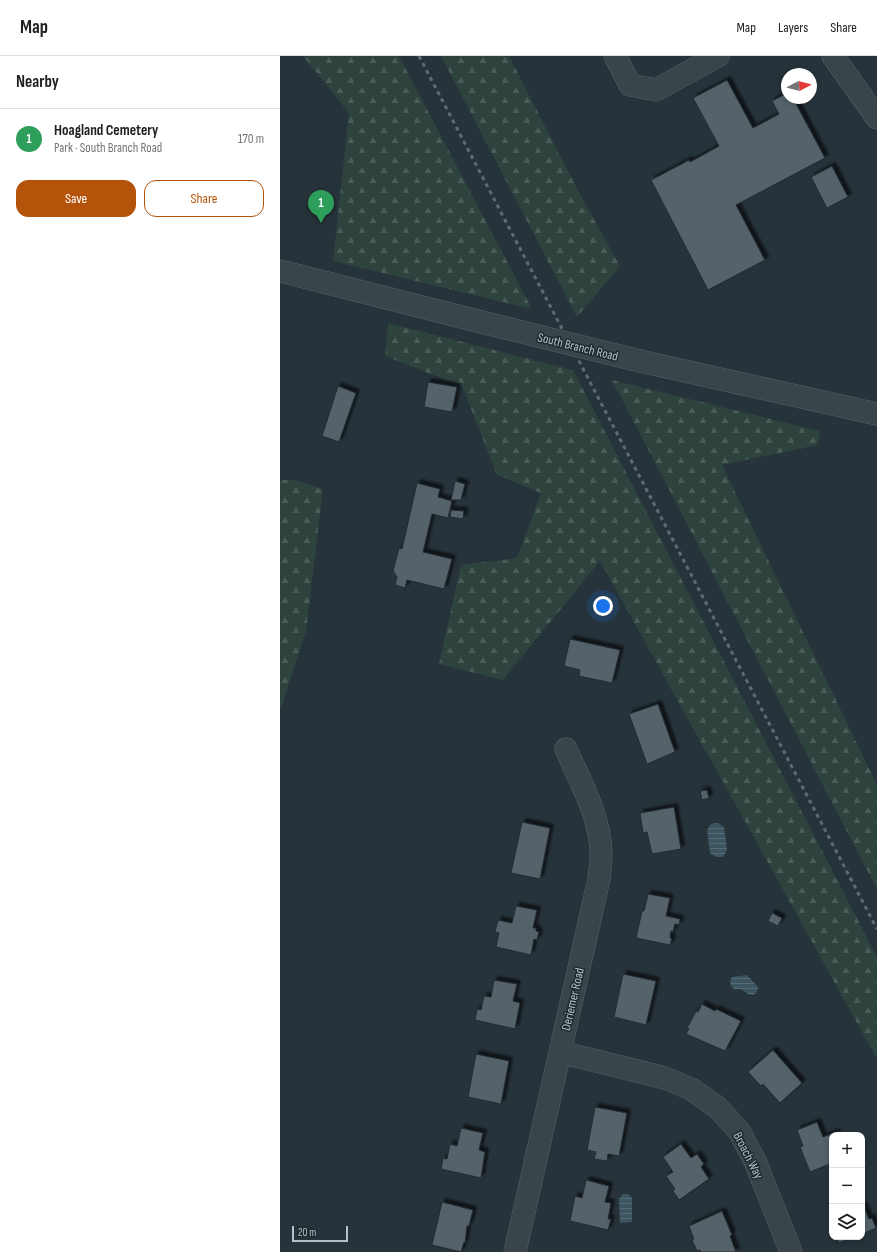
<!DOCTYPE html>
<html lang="en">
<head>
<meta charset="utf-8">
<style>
  body { margin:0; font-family:"Sofia Sans Condensed",sans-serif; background:#f6f6f6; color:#202124 }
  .controls { position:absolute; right:12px; bottom:12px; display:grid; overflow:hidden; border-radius:8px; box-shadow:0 2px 6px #0003 }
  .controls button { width:36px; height:36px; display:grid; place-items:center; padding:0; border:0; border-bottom:1px solid #e0e0e0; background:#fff; color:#202124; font:20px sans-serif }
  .compass { position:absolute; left:501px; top:12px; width:36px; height:36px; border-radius:50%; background:#fff; box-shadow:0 2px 6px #0003; rotate:83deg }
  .scale { position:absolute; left:12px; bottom:10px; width:56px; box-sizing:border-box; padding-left:4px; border:2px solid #b5bfc6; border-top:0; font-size:11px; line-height:14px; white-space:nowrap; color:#b5bfc6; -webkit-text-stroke:3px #1f2930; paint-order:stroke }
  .you { position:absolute; left:323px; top:550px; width:14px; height:14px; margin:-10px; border:3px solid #fff; border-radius:50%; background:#1a73e8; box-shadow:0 0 0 6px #1a73e833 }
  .badge { display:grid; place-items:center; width:26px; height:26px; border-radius:50%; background:#b45309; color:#fff; font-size:13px; font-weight:700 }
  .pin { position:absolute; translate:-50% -33px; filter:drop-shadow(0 1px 2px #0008) }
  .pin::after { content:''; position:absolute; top:21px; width:14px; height:12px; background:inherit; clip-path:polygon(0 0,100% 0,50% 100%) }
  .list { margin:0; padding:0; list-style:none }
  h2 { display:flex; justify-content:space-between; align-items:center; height:52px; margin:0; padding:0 16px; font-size:17px }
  h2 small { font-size:13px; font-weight:400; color:#757577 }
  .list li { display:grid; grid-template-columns:26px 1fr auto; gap:12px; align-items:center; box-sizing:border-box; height:60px; padding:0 16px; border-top:1px solid #e0e0e0 }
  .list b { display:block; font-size:15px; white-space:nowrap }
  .list p { margin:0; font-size:13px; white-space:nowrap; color:#757577 }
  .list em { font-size:13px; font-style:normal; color:#757577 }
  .actions { display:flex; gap:8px; padding:12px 16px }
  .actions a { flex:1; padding:9px 0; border:1px solid #b45309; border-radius:12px; text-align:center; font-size:14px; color:#b45309 }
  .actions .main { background:#b45309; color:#fff }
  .icon { flex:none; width:22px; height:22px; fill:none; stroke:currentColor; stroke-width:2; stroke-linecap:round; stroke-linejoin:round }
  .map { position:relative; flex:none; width:597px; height:1196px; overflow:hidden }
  header { display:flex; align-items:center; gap:24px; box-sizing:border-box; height:56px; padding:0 20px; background:#fff; border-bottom:1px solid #e0e0e0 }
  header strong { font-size:19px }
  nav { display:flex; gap:22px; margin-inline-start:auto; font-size:14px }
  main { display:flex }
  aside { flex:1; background:#fff }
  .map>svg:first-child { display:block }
  .forest { fill:url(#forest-firs) }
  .water { fill:url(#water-rules) }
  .building { fill:#54626a; stroke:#212b32; filter:url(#shadow) }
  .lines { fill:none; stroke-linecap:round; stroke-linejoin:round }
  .minor-casing { stroke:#586269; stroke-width:23 }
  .minor { stroke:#3a444b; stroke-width:22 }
  .rail { stroke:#5e6b73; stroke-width:3; stroke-dasharray:4 4; stroke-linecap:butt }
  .minor-bridge-casing { stroke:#586269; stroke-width:23; stroke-linecap:butt }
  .minor-bridge { stroke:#3a444b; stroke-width:22 }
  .labels { text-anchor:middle; stroke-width:3; stroke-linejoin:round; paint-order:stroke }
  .street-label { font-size:13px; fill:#b5bfc6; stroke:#1f2930 }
</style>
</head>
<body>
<header>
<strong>Map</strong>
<nav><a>Map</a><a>Layers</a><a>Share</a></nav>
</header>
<main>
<aside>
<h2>Nearby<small></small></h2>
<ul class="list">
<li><span class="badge" style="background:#2e9e5b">1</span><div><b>Hoagland Cemetery</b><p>Park · South Branch Road</p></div><em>170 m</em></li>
</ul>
<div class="actions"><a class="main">Save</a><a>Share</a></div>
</aside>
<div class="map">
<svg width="597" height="1196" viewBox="0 0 597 1196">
  <defs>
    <pattern id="forest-firs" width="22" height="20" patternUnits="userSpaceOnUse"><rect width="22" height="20" fill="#2e423e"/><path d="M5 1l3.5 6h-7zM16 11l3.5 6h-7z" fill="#4a5c58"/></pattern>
    <pattern id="water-rules" width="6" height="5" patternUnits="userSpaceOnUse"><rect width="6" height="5" fill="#3d5461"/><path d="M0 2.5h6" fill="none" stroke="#576b76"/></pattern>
    <filter id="shadow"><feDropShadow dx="3.5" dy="-3.5" stdDeviation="1" flood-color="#0009"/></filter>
  </defs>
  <rect width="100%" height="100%" fill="#26333a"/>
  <path class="forest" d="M23 0H119L252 253 53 205 69 57Z
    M161 0H229L303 144 340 210 297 261Z
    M108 267 293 314 597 901V1003L320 505 223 624 159 608 181 509 237 502 261 437 217 419 182 330 105 300Z
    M332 324 540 375 538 389 442 409 597 729V833Z
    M0 424H14L43 433 26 575 0 655Z"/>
  <path class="water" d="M438 767 444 771 447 794 443 801H436L430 797 427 774 431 768Z
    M467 919 478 931 477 936 473 939 468 938 461 933H454L451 930 450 925 452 921Z
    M343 1138H348L352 1142V1166L340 1167 339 1143Z"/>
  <path class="building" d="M447 24 473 72 499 58 492 45 507 37V42H513L545 102 456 149 485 204 428 234 371 124 409 104 410 106 439 90 413 42Z
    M552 110 568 141 547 152 531 121Z
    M148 326 177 331 172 356 144 351Z
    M58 330 76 337 59 386 42 380Z
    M175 425 185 428 181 444H171Z
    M137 427 160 433 158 441 172 445 168 462 152 458 143 496 172 503 164 533 127 524 125 532 115 529 117 521 113 515 119 492 122 493Z
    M171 454 184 455 183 463 170 461Z
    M290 583 340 594 332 627 299 620 300 614 284 610Z
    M378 648 395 696 367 708 349 658Z
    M427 734 429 742 422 744 420 735Z
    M394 751 401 793 372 798 367 776 363 777 360 757Z
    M242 766 270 772 260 823 231 817Z
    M368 838 390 842 386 860 400 863 399 869 395 868 393 876 391 875 390 882H392L390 889 356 882 362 855H364Z
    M236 850 257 854 253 872H256V875L259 876 257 884 254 883 251 899 216 891 219 877 215 876 218 864 232 867Z
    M492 857 502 862 498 870 488 865Z
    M343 918 376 925 366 969 334 961Z
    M214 924 237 928 233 945 240 947 235 973 195 964 197 953 201 954 204 940 211 941Z
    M422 948 435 955 436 953 461 965 445 995 406 978 409 973 407 972 416 955 418 956Z
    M493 994 522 1027 500 1047 483 1028 481 1030 468 1016Z
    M196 998 229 1005 221 1048 188 1041Z
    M315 1051 347 1057 339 1100 328 1098 327 1105 314 1103 316 1096 307 1094Z
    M537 1066 543 1081 556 1076 557 1079H552V1107L530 1116 520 1091 523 1090 517 1074Z
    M181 1072 203 1077 199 1094 205 1096 201 1122 161 1113 163 1102 167 1103 170 1088 177 1090Z
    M401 1088 411 1102 417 1098 424 1108 421 1111 429 1123 399 1144 393 1135 395 1133 386 1120 393 1116 383 1101Z
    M306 1124 329 1130 325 1146 331 1147 328 1163H331L328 1174 290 1165 295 1140 302 1142Z
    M162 1146 193 1154 189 1170H187L185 1187 184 1186 181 1196 152 1189Z
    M583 1149 589 1163 592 1162 596 1172 582 1178V1150Z
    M442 1155 452 1179 450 1180 456 1196H421L420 1194 417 1195 412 1184 414 1183 409 1170Z
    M556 1181H574L559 1187Z"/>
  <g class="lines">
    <defs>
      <path id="minor" d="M335 0 350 29 376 34 438 0
        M553 0 597 62
        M0 215 201 266
        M360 305 597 358
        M280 996 385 1022 411 1033 437 1051 459 1075 475 1105 511 1196
        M235 1196 319 823C320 815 321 806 321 798 321 762 300 725 286 693"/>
    </defs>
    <use href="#minor" class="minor-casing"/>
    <use href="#minor" class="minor"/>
    <path class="rail" d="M139 0 597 873"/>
    <defs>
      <path id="minor-bridge" d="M201 266 360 305"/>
    </defs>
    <use href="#minor-bridge" class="minor-bridge-casing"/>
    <use href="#minor-bridge" class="minor-bridge"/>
  </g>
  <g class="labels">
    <g class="street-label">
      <text transform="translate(298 290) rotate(14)" y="5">South Branch Road</text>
      <text transform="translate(292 943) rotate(-77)" y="5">Deriemer Road</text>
      <text transform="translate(469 1099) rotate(63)" y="5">Broach Way</text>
    </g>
  </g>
</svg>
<div class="controls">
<button>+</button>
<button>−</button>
<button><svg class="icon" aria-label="layers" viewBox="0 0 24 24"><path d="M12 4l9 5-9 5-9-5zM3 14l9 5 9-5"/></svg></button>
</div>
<svg class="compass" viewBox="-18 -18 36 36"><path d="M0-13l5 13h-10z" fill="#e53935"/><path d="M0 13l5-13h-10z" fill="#757577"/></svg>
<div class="scale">20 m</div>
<div class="you"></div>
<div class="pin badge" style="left:41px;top:167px;background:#2e9e5b">1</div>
</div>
</main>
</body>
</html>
